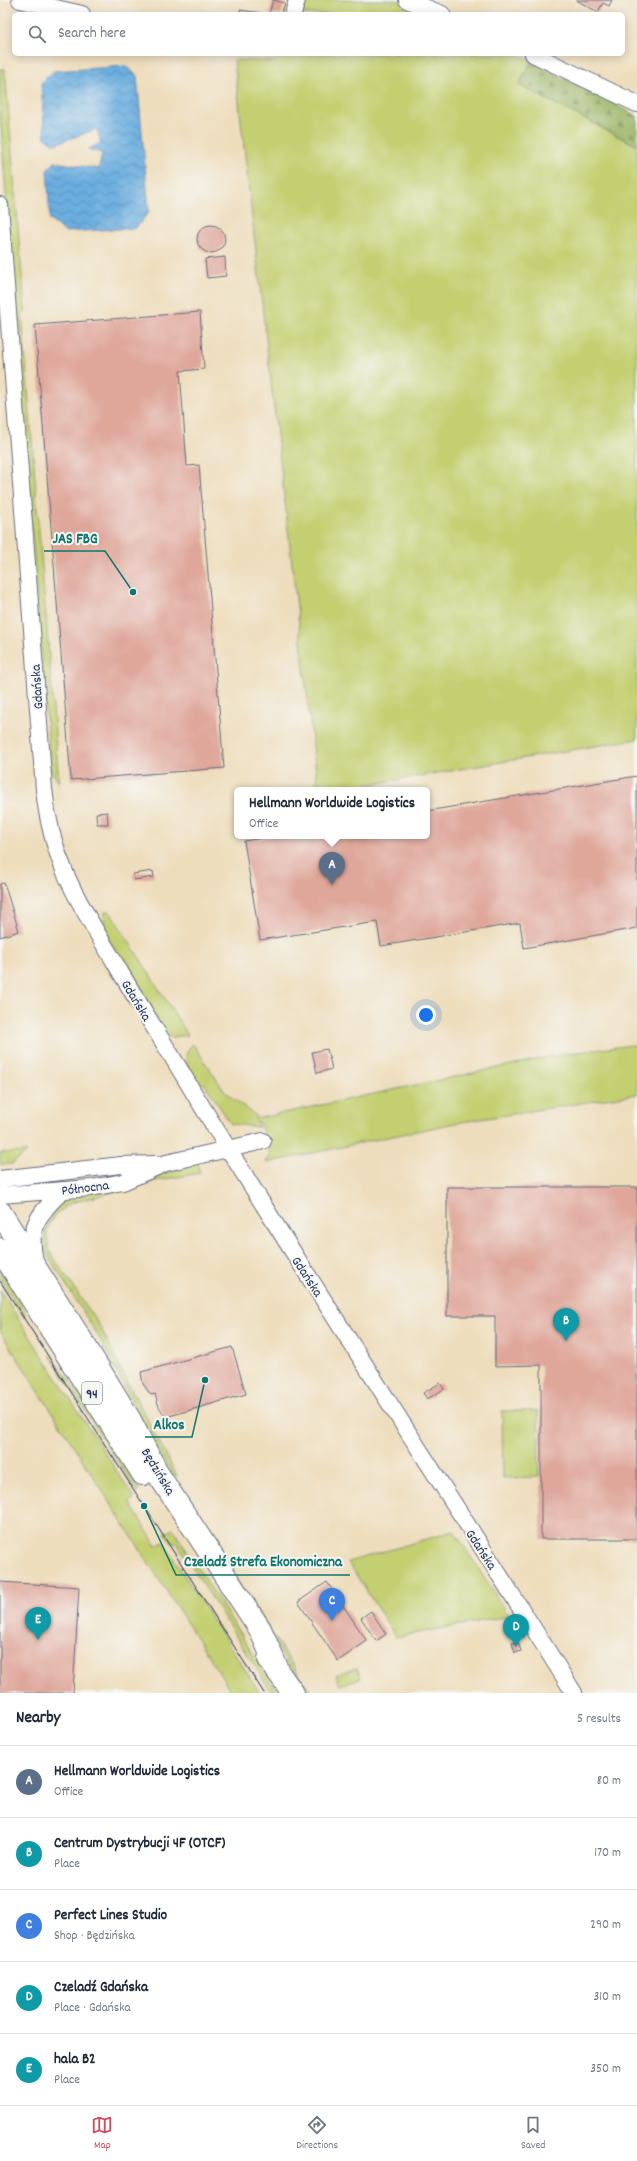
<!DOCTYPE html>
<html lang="en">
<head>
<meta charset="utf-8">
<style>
  body { margin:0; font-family:Dekko,sans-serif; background:#f2f2f3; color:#1f2937 }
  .you { position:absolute; left:426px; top:1015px; width:14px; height:14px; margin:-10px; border:3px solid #fff; border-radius:50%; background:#1a73e8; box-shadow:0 0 0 6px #1a73e833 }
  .badge { display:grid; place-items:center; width:26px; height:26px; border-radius:50%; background:#d1495b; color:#fff; font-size:13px; font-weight:700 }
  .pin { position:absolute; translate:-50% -33px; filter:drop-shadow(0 1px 2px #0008) }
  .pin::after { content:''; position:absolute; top:21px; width:14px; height:12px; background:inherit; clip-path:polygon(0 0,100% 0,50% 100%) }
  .popup { position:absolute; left:234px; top:787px; width:196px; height:52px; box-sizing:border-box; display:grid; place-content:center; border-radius:6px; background:#fff; filter:drop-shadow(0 1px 3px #0005); font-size:13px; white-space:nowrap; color:#747a83 }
  .popup b { font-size:15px; color:#1f2937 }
  .popup::after { content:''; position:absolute; left:50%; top:100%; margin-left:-8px; border:8px solid transparent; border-top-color:#fff }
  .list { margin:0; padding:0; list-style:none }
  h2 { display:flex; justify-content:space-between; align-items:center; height:52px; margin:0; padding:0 16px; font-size:17px }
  h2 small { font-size:13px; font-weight:400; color:#747a83 }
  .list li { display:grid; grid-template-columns:26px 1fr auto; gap:12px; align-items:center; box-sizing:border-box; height:72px; padding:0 16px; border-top:1px solid #e0e1e3 }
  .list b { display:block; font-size:15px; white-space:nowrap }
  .list p { margin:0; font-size:13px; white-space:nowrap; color:#747a83 }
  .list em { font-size:13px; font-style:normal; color:#747a83 }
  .icon { flex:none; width:22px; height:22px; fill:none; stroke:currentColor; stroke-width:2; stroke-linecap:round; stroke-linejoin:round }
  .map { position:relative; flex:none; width:637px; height:1693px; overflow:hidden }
  .search { position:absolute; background:#fff; box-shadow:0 2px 10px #0003; left:12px; right:12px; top:12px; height:44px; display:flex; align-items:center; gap:10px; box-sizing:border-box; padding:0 14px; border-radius:6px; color:#747a83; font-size:15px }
  .sheet { height:412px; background:#fff }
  nav { display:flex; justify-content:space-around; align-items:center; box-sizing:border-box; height:56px; border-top:1px solid #e0e1e3; background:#fff; font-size:11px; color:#747a83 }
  nav a { display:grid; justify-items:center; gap:2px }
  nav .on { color:#d1495b }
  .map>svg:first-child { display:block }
  .green { fill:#c3cf70; stroke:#6f7f67 }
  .forest { fill:url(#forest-firs); stroke:#5a7060 }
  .water { fill:url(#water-waves); stroke:#426e9e }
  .building { fill:#dfa69a }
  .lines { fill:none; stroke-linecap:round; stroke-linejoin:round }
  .street-casing { stroke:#656c7f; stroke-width:18 }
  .primary-casing { stroke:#656c7f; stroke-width:24 }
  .street { stroke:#fff; stroke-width:16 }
  .primary { stroke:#fff; stroke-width:22 }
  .tram { stroke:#1b2f5e; stroke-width:1 }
  .labels { text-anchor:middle; stroke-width:4; stroke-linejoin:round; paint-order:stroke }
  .shield { fill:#f6f6f2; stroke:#5d6b8a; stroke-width:1 }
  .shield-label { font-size:13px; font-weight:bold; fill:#1b2f5e }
  .street-label { font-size:14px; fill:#1b2f5e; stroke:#f6f6f2 }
  .leader { fill:none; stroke:#0f766e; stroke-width:1.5 }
  .callout-dot { fill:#0f766e; stroke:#f6f6f2; stroke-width:1.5 }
  .callout-label { font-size:15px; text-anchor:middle; font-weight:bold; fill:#0f766e; stroke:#f6f6f2; stroke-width:4; stroke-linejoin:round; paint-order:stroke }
</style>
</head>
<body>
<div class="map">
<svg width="637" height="1693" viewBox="0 0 637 1693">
  <defs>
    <pattern id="forest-firs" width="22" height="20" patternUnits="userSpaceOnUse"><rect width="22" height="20" fill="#9ab262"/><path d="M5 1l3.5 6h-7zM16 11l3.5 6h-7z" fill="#7d9154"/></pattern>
    <pattern id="water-waves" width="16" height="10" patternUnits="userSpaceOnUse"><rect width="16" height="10" fill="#6aaddf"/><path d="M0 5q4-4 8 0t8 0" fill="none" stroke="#568db8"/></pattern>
  </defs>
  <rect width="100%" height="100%" fill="#f6f6f2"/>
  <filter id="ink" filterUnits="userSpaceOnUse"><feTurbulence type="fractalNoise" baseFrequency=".025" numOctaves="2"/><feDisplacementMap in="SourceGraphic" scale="8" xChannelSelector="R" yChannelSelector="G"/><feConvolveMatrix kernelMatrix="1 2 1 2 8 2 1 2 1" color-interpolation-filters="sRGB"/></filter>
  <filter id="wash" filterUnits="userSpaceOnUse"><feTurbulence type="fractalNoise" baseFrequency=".012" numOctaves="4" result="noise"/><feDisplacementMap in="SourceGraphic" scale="16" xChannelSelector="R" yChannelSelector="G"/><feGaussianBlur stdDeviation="0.9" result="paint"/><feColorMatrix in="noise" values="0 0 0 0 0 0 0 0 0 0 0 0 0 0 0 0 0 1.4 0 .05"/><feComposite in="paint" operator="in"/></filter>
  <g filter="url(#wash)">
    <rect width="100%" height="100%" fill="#eeddbc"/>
    <path class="green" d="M308 0H396L436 14H301L304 5Z
      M284 54H517L531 61 519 85 637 146V739L336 790H318L234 60 275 61Z
      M0 69H5L25 311 22 315 59 783 50 768 0 115Z
      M106 911 111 913 188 1035 172 1037 165 1032 105 933 104 916Z
      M193 1044 225 1092 255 1115V1119L563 1054 632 1045H637V1094L450 1124 266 1163 270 1153 260 1124 256 1120 259 1127 231 1124 204 1083 200 1086C191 1073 178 1057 193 1044Z
      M27 1152 12 1164H0V1153Z
      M198 1163 200 1173 155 1181 71 1203 55 1215 47 1229 48 1249 101 1328 121 1370 177 1476 172 1474 151 1439 100 1339 45 1251C42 1236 45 1227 52 1215L49 1212 73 1195 139 1181Z
      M0 1266C10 1282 24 1300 25 1319L0 1279Z
      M0 1290 134 1498 129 1502 156 1546 163 1542 260 1693H232L0 1331Z
      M50 1355C85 1396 112 1444 139 1489L137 1492Z
      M502 1411H538L539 1477 503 1478Z
      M173 1529 278 1693H272L177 1543H172L165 1533Z
      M454 1531 509 1616 396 1637 348 1562Z
      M234 1576 311 1693H306L232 1578Z
      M357 1668 361 1678 340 1685 336 1675Z"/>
    <path class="forest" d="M531 61 637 116V146L519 85Z"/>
    <path class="water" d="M126 66 137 76 149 212 136 228 65 232 50 220 47 170 55 162 99 169 102 153 88 149 101 143 97 129 55 144 45 138 41 83 54 71Z"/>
    <g id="blocks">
      <path class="building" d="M273 0 285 3 281 14H269Z
        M576 0H612L609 6 603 3 598 12Z
        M240 10 261 13V14H240Z
        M197 239a14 14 0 1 1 28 0a14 14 0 1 1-28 0Z
        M225 257 226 276 207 278 205 259Z
        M200 312 204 369 180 371 187 466 199 465 224 768 71 780 35 325Z
        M637 776V928L524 948 520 923 381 946 377 922 260 940 244 841 274 836H427V811Z
        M107 812 108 824H97L96 813Z
        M153 871 154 877 134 880 133 874Z
        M4 883 19 931 0 937V884Z
        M327 1049 332 1069 317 1073 312 1052Z
        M447 1187H637V1539H541V1365L495 1366V1316H447Z
        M232 1347 246 1394 166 1417 159 1407 155 1394 151 1395 143 1384 141 1372Z
        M440 1383 444 1389 427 1399 423 1393Z
        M0 1582 79 1587 73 1693H0Z
        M327 1582 367 1641 338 1661 298 1602Z
        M371 1611 386 1634 376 1641 361 1618Z
        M518 1642 521 1651 515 1653 512 1643Z"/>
    </g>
  </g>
  <g filter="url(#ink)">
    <use href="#blocks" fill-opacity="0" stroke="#656c7f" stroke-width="1"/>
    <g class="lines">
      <defs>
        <path id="street" d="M20 0 82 14
          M407 0 442 14
          M293 14 297 0
          M533 54 637 104
          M0 205 44 789C51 861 79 903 115 963 140 1006 167 1047 192 1090 316 1293 448 1491 574 1693
          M0 1179 121 1165 156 1164
          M0 1195 91 1188 123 1182 166 1163 263 1141
          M35 1262C27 1225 38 1216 63 1190"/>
        <path id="primary" d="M0 1212 82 1341 130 1420 158 1474 260 1629 278 1670
          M0 1249 143 1474
          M269 1659 293 1693"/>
      </defs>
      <use href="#street" class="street-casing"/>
      <use href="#primary" class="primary-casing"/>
      <use href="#street" class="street"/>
      <use href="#primary" class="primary"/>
      <path class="tram" d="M0 1281 264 1693"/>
    </g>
  </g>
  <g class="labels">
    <rect class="shield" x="82" y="1382" width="20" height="22" rx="3"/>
    <g class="shield-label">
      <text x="92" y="1398">94</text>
    </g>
    <g class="street-label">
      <text transform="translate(36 687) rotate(-94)" y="5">Gdańska</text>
      <text transform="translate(137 1000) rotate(59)" y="5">Gdańska</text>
      <text transform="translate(85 1187) rotate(-7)" y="5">Północna</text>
      <text transform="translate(308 1276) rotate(57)" y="5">Gdańska</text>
      <text transform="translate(159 1471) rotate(59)" y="5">Będzińska</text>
      <text transform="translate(482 1549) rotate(57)" y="5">Gdańska</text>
    </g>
  </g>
  <path class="leader" d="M133 592L105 551H44M205 1380L192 1437H145M144 1506L176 1575H350"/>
  <g class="callout-dot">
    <circle cx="133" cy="592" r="4"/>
    <circle cx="205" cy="1380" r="4"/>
    <circle cx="144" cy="1506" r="4"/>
  </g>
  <g class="callout-label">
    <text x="75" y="543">JAS FBG</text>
    <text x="169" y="1429">Alkos</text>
    <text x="263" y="1566">Czeladź Strefa Ekonomiczna</text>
  </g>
</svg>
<div class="you"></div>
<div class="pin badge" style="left:332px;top:885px;background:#5c6f8a">A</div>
<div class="popup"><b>Hellmann Worldwide Logistics</b>Office</div>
<div class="pin badge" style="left:566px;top:1341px;background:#0f9aa8">B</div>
<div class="pin badge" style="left:332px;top:1621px;background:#3f7fe0">C</div>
<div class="pin badge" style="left:516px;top:1647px;background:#0f9aa8">D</div>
<div class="pin badge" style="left:38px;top:1640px;background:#0f9aa8">E</div>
<div class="search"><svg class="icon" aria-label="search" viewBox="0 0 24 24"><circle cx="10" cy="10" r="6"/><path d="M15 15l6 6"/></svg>Search here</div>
</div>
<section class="sheet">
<h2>Nearby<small>5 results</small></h2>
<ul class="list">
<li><span class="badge" style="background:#5c6f8a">A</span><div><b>Hellmann Worldwide Logistics</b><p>Office</p></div><em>80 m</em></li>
<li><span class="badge" style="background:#0f9aa8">B</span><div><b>Centrum Dystrybucji 4F (OTCF)</b><p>Place</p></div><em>170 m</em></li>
<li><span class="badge" style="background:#3f7fe0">C</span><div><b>Perfect Lines Studio</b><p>Shop · Będzińska</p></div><em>290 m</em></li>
<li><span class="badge" style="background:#0f9aa8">D</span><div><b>Czeladź Gdańska</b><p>Place · Gdańska</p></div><em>310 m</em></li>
<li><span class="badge" style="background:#0f9aa8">E</span><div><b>hala B2</b><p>Place</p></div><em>350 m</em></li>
</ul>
</section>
<nav>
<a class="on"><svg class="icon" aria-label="map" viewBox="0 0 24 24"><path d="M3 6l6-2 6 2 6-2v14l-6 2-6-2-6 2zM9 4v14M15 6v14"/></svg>Map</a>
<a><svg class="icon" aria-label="directions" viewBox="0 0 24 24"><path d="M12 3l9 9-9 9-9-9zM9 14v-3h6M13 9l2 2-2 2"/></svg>Directions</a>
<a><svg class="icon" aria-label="saved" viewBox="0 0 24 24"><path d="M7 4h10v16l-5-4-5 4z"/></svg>Saved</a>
</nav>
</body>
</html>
